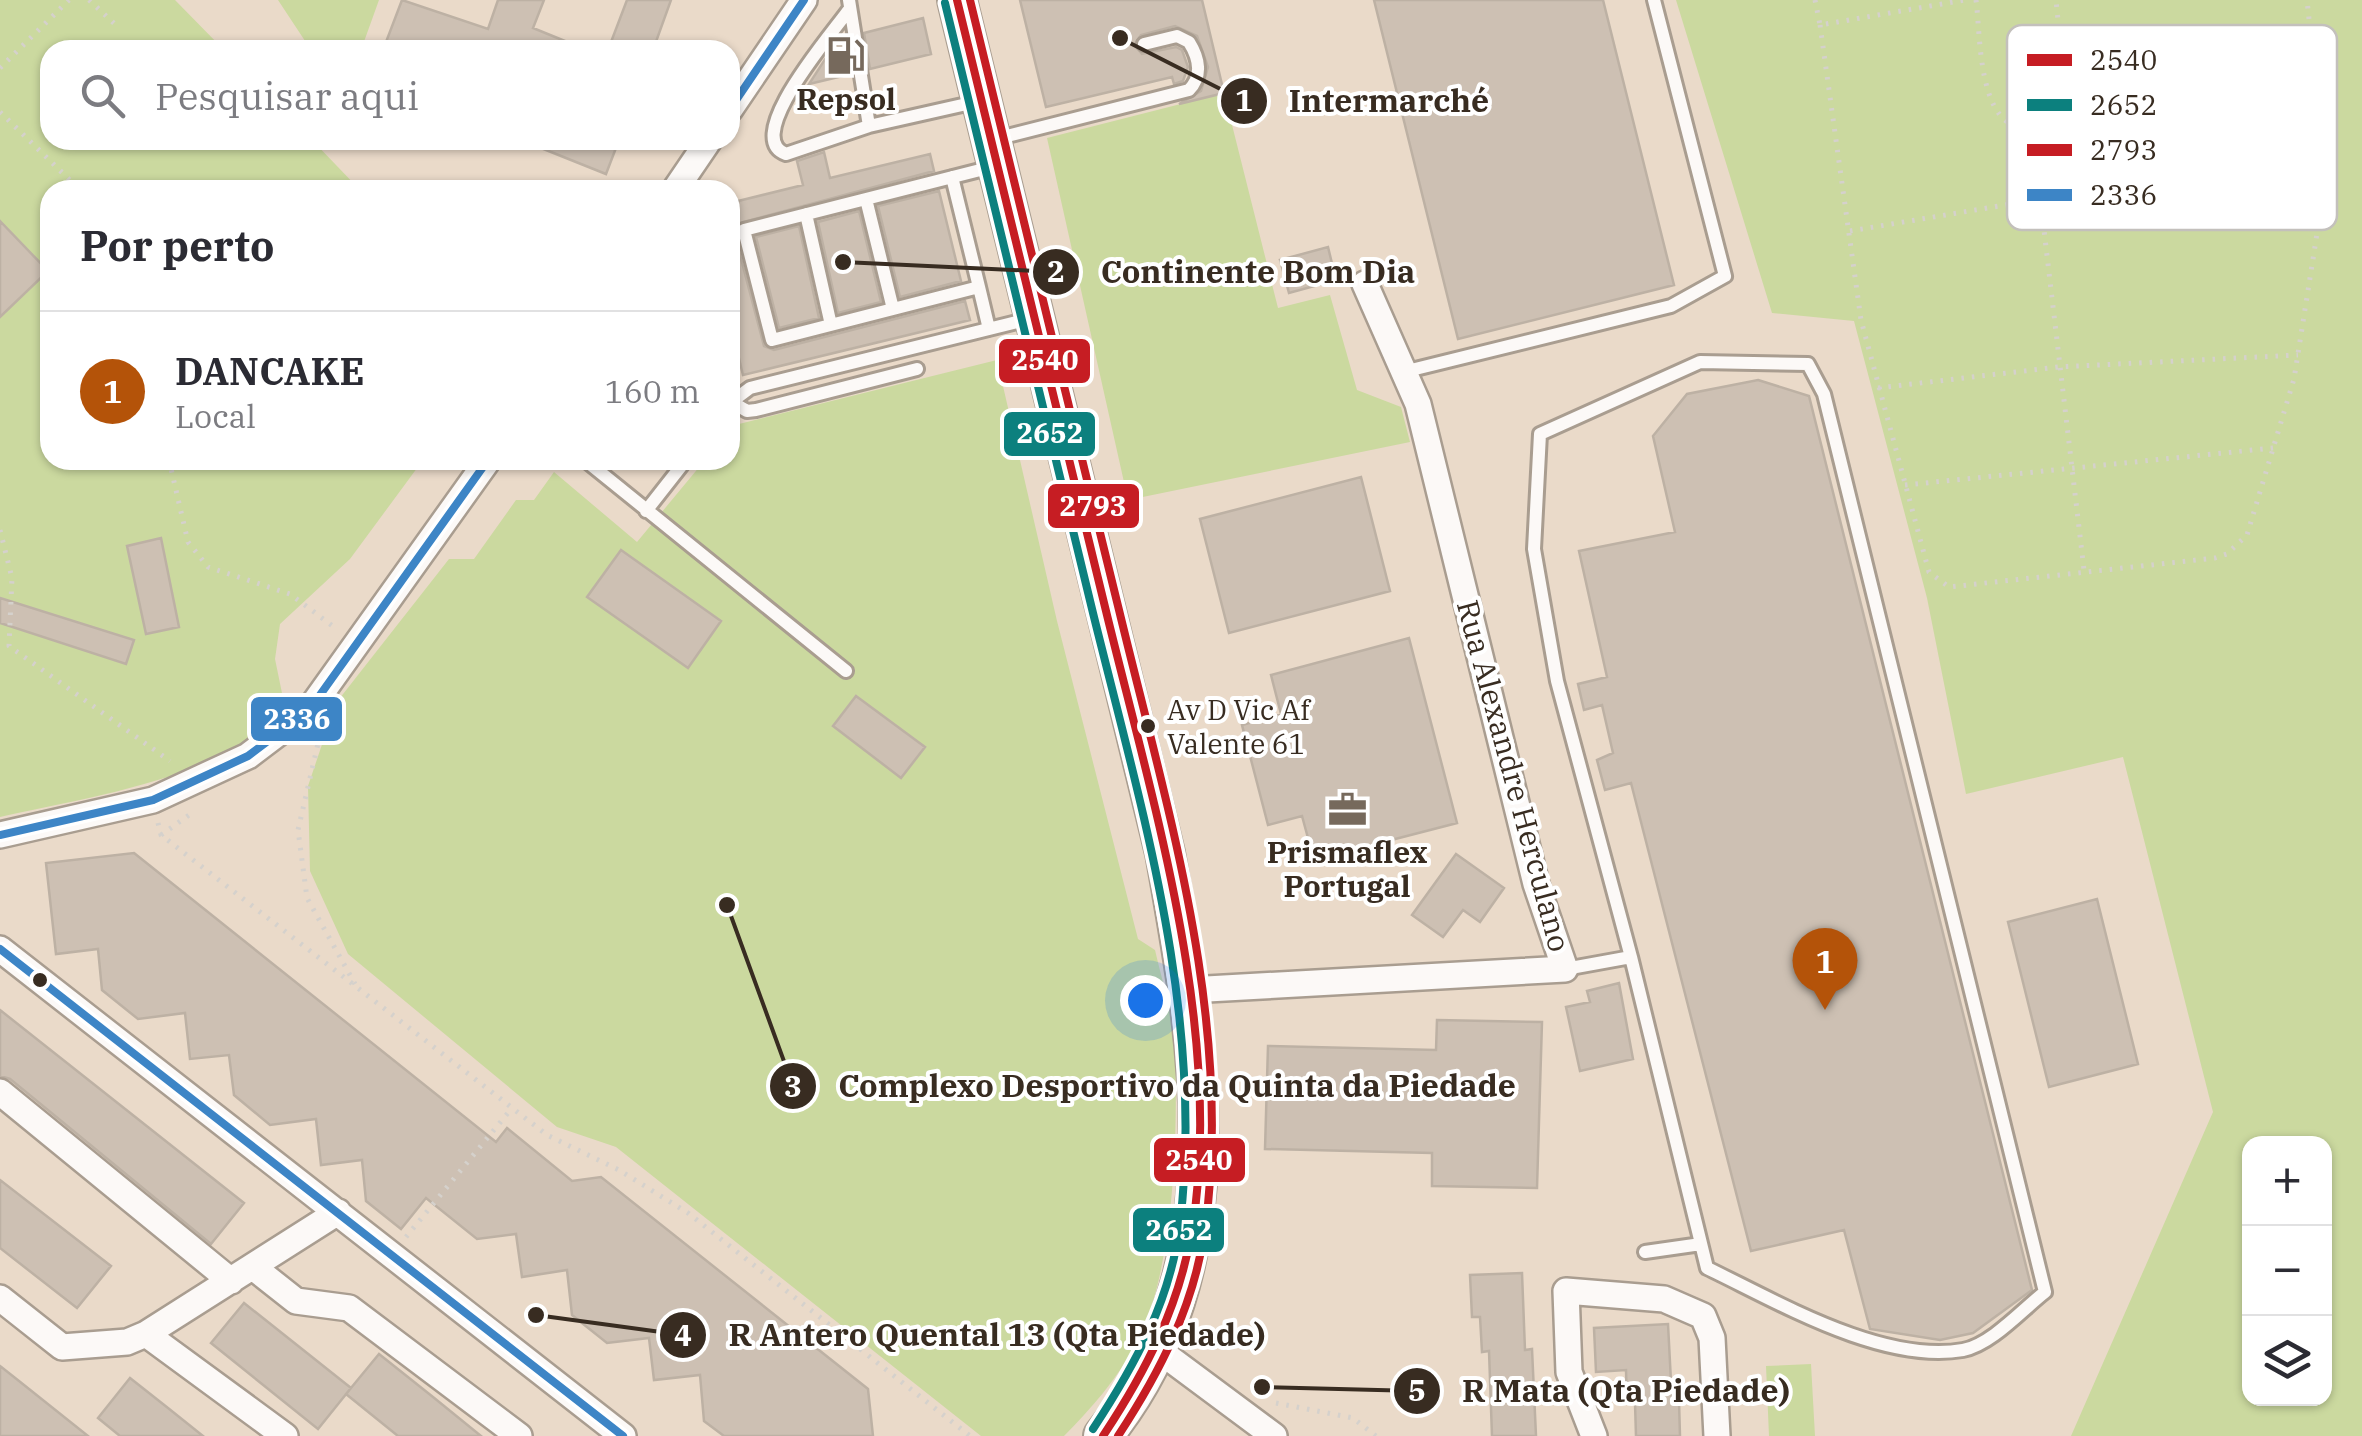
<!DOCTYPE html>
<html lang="pt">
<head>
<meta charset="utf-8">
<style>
  body { margin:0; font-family:"IBM Plex Serif",serif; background:#f7f7f7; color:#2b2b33 }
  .controls { position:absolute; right:30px; bottom:30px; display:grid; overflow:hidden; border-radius:20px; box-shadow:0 2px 8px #0004 }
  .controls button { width:90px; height:90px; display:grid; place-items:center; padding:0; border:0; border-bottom:2px solid #e1e1e2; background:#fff; color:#2b2b33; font:50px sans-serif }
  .you { position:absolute; left:1145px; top:1000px; width:35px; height:35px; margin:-25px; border:8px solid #fff; border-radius:50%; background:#1a73e8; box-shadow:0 0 0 15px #1a73e833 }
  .badge { display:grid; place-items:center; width:65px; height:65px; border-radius:50%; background:#b45309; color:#fff; font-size:32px; font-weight:700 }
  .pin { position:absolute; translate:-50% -82px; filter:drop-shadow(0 2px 5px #0008) }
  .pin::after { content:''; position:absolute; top:52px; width:35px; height:30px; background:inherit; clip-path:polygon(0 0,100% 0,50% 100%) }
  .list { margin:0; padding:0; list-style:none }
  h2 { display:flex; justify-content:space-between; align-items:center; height:130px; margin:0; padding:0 40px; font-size:42px }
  h2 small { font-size:32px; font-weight:400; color:#7c7c81 }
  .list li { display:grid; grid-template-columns:65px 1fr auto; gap:30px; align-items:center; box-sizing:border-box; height:160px; padding:0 40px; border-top:2px solid #e1e1e2 }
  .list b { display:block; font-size:38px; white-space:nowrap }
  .list p { margin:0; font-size:32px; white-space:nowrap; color:#7c7c81 }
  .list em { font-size:32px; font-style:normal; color:#7c7c81 }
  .icon { flex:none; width:55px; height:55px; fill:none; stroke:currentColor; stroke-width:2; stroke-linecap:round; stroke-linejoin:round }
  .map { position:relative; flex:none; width:2362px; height:1436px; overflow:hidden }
  .search { position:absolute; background:#fff; box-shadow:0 2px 8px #0004; left:40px; top:40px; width:700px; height:110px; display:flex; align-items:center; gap:25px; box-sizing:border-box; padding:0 35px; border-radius:30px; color:#7c7c81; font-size:38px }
  .panel { position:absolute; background:#fff; box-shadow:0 2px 8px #0004; left:40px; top:180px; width:700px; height:290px; border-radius:30px }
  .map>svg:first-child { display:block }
  .green { fill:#cbd99f; fill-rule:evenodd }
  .building { fill:#cdc0b3; stroke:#bdb1a4; stroke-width:2.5 }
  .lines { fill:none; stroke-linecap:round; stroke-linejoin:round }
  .lane-casing { stroke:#a99d90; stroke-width:18 }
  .street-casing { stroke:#a99d90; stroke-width:30 }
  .secondary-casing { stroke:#a99d90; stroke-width:42 }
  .path { stroke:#d5d1cc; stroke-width:5; stroke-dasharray:2.5 8; stroke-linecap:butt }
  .lane { stroke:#fcf9f7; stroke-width:12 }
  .street { stroke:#fcf9f7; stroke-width:25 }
  .secondary { stroke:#fcf9f7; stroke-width:38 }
  .bus-1-casing { stroke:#fff; stroke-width:15 }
  .bus-2-casing { stroke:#fff; stroke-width:15 }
  .bus-3-casing { stroke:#fff; stroke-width:15 }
  .bus-4-casing { stroke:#fff; stroke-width:15 }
  .bus-1 { stroke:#c61d23; stroke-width:8 }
  .bus-2 { stroke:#0c807e; stroke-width:8 }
  .bus-3 { stroke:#c61d23; stroke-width:8 }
  .bus-4 { stroke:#3d85c6; stroke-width:8 }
  .bus-dot { fill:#382c21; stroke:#fff; stroke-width:4 }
  .labels { text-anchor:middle; stroke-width:8; stroke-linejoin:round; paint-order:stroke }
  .bus-label { font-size:28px; fill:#382c21; stroke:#fff; text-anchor:start }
  .poi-label { font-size:30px; font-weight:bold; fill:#382c21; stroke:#fff }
  .street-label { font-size:30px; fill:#382c21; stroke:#fff }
  .key { fill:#fff; stroke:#c3c0bc; stroke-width:2.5 }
  .key-label { font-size:28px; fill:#382c21 }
  .leader { fill:none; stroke:#382c21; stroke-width:4 }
  .callout-dot { fill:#382c21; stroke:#fff; stroke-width:4 }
  .mark-label { font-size:30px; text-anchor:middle; font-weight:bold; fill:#fff }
  .callout-label { font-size:32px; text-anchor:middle; font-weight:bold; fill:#382c21; stroke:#fff; stroke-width:8; stroke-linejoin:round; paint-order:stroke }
  .line-badge { stroke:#fff; stroke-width:4 }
  .badge-label { font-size:28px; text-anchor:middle; font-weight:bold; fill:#fff }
</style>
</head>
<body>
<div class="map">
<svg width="2362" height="1436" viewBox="0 0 2362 1436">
  <rect width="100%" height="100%" fill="#eadac9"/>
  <path class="green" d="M0 0H175L224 50H50V140H312L360 190H50V460H423L350 559 280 624 275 659 283 698C273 711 262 729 249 739 191 782 71 801 0 817Z
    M278 0H379L361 50H311Z
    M1676 0H2362V1436H2071L2213 1112 2123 757 1966 794 1927 598 1854 321 1772 313ZM2250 1144H2324V1398H2250Z
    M1224 93 1278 308 1330 295 1357 390 1401 407 1410 442 1128 500 1047 138Z
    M997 360 1057 621 1138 939 1155 950C1162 982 1174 1016 1175 1047 1178 1130 1175 1274 1135 1346 1116 1380 1091 1409 1064 1436H981L616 1147 557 1127 348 954 310 871 308 786 336 703 449 559H474L516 500H534L554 472 637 542 705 460H730V431L735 425Z
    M1811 1364 1815 1436H1769L1766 1366Z"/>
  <path class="building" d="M402 0 488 29 498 0H544L533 28 587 50H383Z
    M627 0H671L653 50H608Z
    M1020 0H1202L1224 93 1179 104 1201 91 1208 67 1197 36 1175 26 1141 35 1134 45 1142 54 1176 47 1182 50 1188 67 1183 81 1174 84 1172 77 1046 107Z
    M1374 0H1603L1674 285 1458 339Z
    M923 18 931 54 870 69 864 33Z
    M845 38 851 74 809 84 833 47Z
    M521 140H619L606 174Z
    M824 152 830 178 930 154 934 171 736 224 734 232 764 346 774 350 965 301 970 320 743 375 730 321V203L803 185 797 161Z
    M939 191 961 281 900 297 878 206Z
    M859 211 881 302 838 313 818 222Z
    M0 221 48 271 0 317Z
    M799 226 819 318 779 328 756 237Z
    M1328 247 1336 280 1289 293 1280 260Z
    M1758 380 1809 396 2032 1290 1973 1333 1940 1340 1870 1329 1844 1230 1751 1251 1631 783 1605 790 1597 760 1613 753 1602 705 1584 710 1578 684 1607 677 1579 551 1675 532 1653 436 1687 394Z
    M1361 477 1390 591 1229 633 1200 519Z
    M161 538 179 627 146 634 127 546Z
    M621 550 721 621 688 668 587 597Z
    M0 598 134 640 126 664 0 623Z
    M1409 638 1457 823 1314 860 1302 816 1268 825 1242 725 1281 714 1271 675Z
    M856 696 925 747 901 778 833 726Z
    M134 853 496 1142 507 1128 572 1181 601 1177 868 1389 873 1436H724L704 1421 700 1375 654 1380 649 1338 607 1343 572 1315 567 1270 522 1277 516 1234 477 1239 426 1198 401 1229 366 1201 362 1160 321 1165 316 1119 270 1125 234 1095 229 1055 190 1059 185 1013 138 1019 102 990 98 949 56 954 46 863Z
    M1456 854 1504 888 1480 922 1463 910 1443 937 1412 915Z
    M2097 899 2138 1064 2049 1087 2008 922Z
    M1619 983 1633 1059 1580 1071 1566 1007 1590 1002 1587 991Z
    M0 1010 244 1203 211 1244 10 1079 0 1076Z
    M1437 1020 1542 1022 1537 1188 1432 1186V1153L1265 1149 1268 1046 1436 1050Z
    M0 1180 111 1266 77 1308 0 1248Z
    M1522 1273 1525 1350 1532 1349 1536 1436H1492L1489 1351 1482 1352 1480 1317H1472L1470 1275Z
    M244 1303 351 1388 318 1429 211 1343Z
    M1668 1324 1672 1401H1679L1680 1436H1636L1635 1403H1627L1626 1370 1596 1372 1594 1328Z
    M379 1354 433 1397 481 1436H398L346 1394Z
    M0 1366 19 1381 88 1436H0Z
    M130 1378 168 1408 203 1436H120L98 1418Z"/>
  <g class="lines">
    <defs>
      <path id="lane" d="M849 0 869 126 980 101
        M848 11C831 35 741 138 786 154L869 126
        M995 139 1189 90C1203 76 1199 58 1189 42L1177 36 1144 44
        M952 177 979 287
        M866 199 893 309
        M806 214 831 325
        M989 329 979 287 772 340 744 230 992 167
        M1403 372 1671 306 1725 276 1654 0
        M730 401 747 411 756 410 917 369
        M730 403 750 388 1029 319
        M585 460 846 671
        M646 511 686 460
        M1565 969 1631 957 1707 1268C1778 1302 1882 1364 1963 1350 1991 1345 2023 1309 2045 1292L1824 394 1808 364 1700 362 1540 434 1534 549 1557 681 1631 957
        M1645 1252 1701 1244"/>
      <path id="street" d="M730 109 804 0
        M675 190 709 140
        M0 835 153 800 248 756 310 709 488 460
        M0 949 623 1436
        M1189 990 1565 969 1536 884 1418 404 1365 284
        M0 1092 231 1281
        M253 1267 296 1301 349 1308 519 1436
        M0 1298 62 1347 127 1342 146 1334 338 1212
        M146 1334 285 1436
        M1157 1349 1274 1436
        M1594 1436 1569 1372 1566 1291 1664 1299 1703 1316 1712 1338 1717 1436"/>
      <path id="secondary" d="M957 0 1165 853C1200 1049 1240 1266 1103 1436"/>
    </defs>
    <use href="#lane" class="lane-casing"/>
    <use href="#street" class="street-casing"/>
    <use href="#secondary" class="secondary-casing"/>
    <path class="path" d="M89 0 119 28
      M1815 0 1820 25 1965 0
      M1976 0C1981 37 1977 133 2031 128 2048 126 2058 114 2066 100L2056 0
      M1820 25 1861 320 1929 572 1949 587 2215 558 2227 554 2247 535 2294 379 2322 202 2323 153 2307 0
      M0 68 69 0
      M0 112 80 190
      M2032 128 2084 570
      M1850 231 2309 154
      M1878 388 2058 367 2298 355
      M169 460 188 542 208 567 290 594 338 630
      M1905 485 2273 448
      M0 530 12 578 9 646 170 761
      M320 735 298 830 307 898 355 984
      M158 823 161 835 547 1135 619 1170 688 1213 970 1436
      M161 835 189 815
      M406 1237 512 1108
      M1276 1403 1353 1418 1376 1436"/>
    <use href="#lane" class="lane"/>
    <use href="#street" class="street"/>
    <use href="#secondary" class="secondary"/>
    <defs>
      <path id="bus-1" d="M957 0C1007 204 1056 407 1106 611 1152 800 1225 1034 1192 1230 1179 1307 1146 1371 1103 1436"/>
      <path id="bus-2" d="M945 3C994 206 1044 409 1093 613 1142 811 1205 1017 1180 1223 1171 1300 1135 1365 1093 1429"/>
      <path id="bus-3" d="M970 0C1019 203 1069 407 1119 610 1167 809 1234 1022 1205 1229 1194 1306 1160 1372 1118 1436"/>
      <path id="bus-4" d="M730 109 804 0
        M0 835 153 800 248 756 310 709 488 460
        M0 949 623 1436"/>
    </defs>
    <use href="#bus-1" class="bus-1-casing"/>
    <use href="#bus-2" class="bus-2-casing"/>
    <use href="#bus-3" class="bus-3-casing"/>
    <use href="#bus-4" class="bus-4-casing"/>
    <use href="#bus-1" class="bus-1"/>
    <use href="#bus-2" class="bus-2"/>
    <use href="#bus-3" class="bus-3"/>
    <use href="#bus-4" class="bus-4"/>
  </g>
  <defs>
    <symbol id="fuel-bare" viewBox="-9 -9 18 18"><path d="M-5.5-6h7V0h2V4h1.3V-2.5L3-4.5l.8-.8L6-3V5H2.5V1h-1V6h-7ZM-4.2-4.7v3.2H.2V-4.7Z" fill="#76695c" stroke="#fff" stroke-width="2.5" paint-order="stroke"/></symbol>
    <symbol id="office-bare" viewBox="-9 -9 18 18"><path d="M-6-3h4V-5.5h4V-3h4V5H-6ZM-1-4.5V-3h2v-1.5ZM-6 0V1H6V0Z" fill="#76695c" stroke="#fff" stroke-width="2.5" paint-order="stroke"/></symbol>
  </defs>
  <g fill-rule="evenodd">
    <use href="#fuel-bare" x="818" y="28" width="55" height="55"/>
    <use href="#office-bare" x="1320" y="782" width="55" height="55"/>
  </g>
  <g class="bus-dot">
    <circle cx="1148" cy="726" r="9"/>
    <circle cx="40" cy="980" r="9"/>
  </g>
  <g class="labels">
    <g class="bus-label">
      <text x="1167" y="720">Av D Vic Af<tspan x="1167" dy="34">Valente 61</tspan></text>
    </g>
    <g class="poi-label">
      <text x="846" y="110">Repsol</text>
      <text x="1347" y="863">Prismaflex<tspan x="1347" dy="34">Portugal</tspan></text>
    </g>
    <g class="street-label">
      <text transform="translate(1513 776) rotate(75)" y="10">Rua Alexandre Herculano</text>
    </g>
  </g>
  <rect x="2007" y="25" width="330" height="205" rx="15" class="key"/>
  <rect x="2027" y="54" width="45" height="12" fill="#c61d23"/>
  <rect x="2027" y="99" width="45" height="12" fill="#0c807e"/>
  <rect x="2027" y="144" width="45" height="12" fill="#c61d23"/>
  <rect x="2027" y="189" width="45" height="12" fill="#3d85c6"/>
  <g class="key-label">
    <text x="2090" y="70">2540</text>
    <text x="2090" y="115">2652</text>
    <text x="2090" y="160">2793</text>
    <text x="2090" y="205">2336</text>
  </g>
  <path class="leader" d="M1120 38L1244 101M843 262L1056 272M727 905L793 1086M536 1315L683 1335M1262 1387L1417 1391"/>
  <g class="callout-dot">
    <circle cx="1120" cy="38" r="10"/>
    <circle cx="843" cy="262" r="10"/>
    <circle cx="727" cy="905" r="10"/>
    <circle cx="536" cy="1315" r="10"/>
    <circle cx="1262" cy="1387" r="10"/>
    <circle cx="1244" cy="101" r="25"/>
    <circle cx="1056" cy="272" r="25"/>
    <circle cx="793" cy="1086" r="25"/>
    <circle cx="683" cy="1335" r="25"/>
    <circle cx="1417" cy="1391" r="25"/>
  </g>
  <g class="mark-label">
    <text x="1244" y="111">1</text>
    <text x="1056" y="282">2</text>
    <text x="793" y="1097">3</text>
    <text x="683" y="1346">4</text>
    <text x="1417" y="1401">5</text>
  </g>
  <g class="callout-label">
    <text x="1389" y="112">Intermarché</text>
    <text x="1258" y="283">Continente Bom Dia</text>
    <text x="1177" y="1097">Complexo Desportivo da Quinta da Piedade</text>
    <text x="997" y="1346">R Antero Quental 13 (Qta Piedade)</text>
    <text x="1626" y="1402">R Mata (Qta Piedade)</text>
  </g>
  <g class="line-badge">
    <rect x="997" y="337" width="95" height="48" rx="10" fill="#c61d23"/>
    <rect x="1002" y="410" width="95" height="48" rx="10" fill="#0c807e"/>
    <rect x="1046" y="482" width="95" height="48" rx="10" fill="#c61d23"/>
    <rect x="249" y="695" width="95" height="48" rx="10" fill="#3d85c6"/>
    <rect x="1152" y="1136" width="95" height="48" rx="10" fill="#c61d23"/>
    <rect x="1131" y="1206" width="95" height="48" rx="10" fill="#0c807e"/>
  </g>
  <g class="badge-label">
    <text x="1045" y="370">2540</text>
    <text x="1050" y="443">2652</text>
    <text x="1093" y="516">2793</text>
    <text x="297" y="729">2336</text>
    <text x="1199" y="1170">2540</text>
    <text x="1179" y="1240">2652</text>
  </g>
</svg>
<div class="controls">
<button>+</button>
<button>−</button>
<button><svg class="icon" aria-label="layers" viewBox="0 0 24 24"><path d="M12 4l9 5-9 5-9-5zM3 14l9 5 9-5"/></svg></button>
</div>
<div class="you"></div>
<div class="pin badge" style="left:1825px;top:1010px">1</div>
<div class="search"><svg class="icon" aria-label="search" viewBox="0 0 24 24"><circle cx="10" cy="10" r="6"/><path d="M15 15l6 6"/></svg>Pesquisar aqui</div>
<section class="panel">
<h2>Por perto<small></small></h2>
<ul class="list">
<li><span class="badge">1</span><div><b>DANCAKE</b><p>Local</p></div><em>160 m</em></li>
</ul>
</section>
</div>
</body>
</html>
